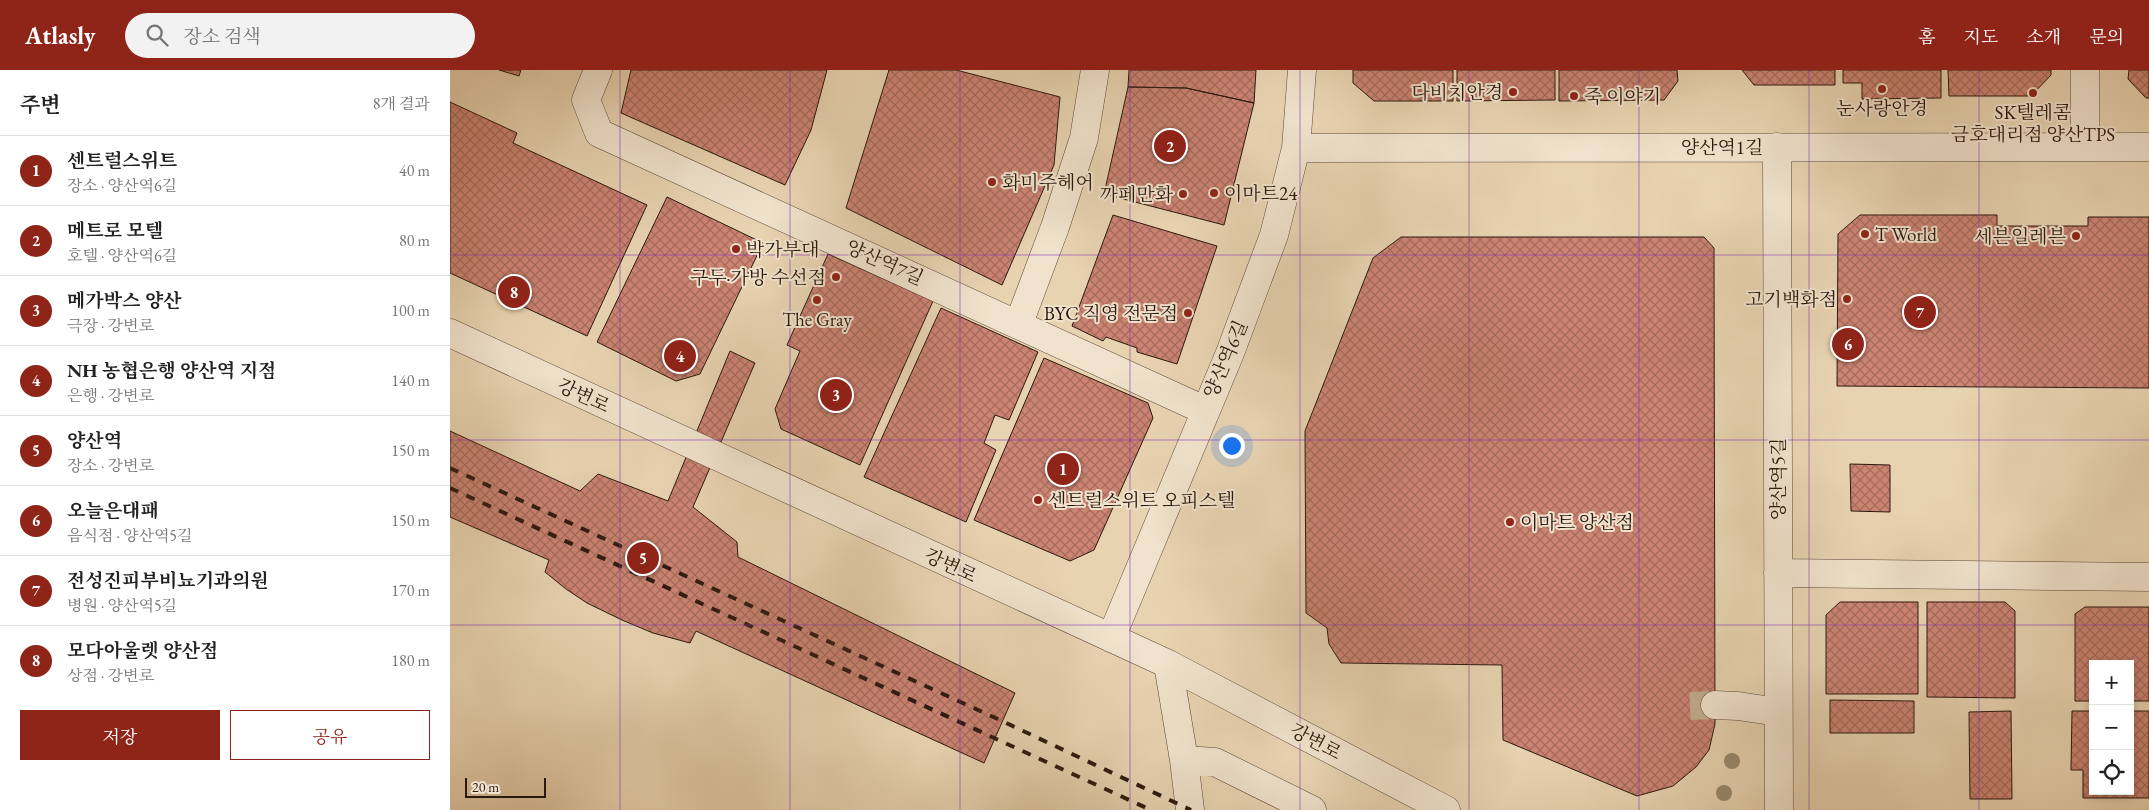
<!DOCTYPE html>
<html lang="ko">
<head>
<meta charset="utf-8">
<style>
  body { margin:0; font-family:"EB Garamond","Noto Serif KR",serif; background:#f2f2f2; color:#222 }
  .controls { position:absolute; right:15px; bottom:15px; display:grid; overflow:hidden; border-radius:0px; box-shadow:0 2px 8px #0003 }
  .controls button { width:45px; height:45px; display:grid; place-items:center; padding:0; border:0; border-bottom:1px solid #e0e0e0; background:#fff; color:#222; font:25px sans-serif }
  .scale { position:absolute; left:15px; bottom:12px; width:81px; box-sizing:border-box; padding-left:5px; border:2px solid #2c190e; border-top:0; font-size:14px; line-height:18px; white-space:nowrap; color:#2c190e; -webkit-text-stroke:4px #f0e2cc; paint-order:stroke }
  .you { position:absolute; left:781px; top:375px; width:18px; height:18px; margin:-12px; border:4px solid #fff; border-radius:50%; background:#1a73e8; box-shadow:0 0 0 8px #1a73e833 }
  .badge { display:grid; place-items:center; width:32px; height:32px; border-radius:50%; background:#8f2418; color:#fff; font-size:16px; font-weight:700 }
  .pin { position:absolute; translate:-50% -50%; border:2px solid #fff; box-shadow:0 1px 5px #0006 }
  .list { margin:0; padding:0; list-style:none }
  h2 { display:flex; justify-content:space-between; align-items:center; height:65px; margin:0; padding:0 20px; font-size:21px }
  h2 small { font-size:16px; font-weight:400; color:#767676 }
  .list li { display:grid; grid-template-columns:32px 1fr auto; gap:15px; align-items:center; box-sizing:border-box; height:70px; padding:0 20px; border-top:1px solid #e0e0e0 }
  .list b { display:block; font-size:19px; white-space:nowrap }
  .list p { margin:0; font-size:16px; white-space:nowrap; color:#767676 }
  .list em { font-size:16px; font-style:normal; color:#767676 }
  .actions { display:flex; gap:10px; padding:15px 20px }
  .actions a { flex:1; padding:11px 0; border:1px solid #8f2418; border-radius:0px; text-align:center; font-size:18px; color:#8f2418 }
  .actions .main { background:#8f2418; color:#fff }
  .icon { flex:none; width:28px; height:28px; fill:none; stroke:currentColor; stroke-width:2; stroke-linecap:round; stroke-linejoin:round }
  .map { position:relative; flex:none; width:1699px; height:740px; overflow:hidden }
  header { display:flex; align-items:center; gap:30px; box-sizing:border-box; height:70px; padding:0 25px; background:#8f2418; color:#fff }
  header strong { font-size:24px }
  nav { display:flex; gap:28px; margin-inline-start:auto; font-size:18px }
  .search { width:350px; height:45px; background:#f2f2f2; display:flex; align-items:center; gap:12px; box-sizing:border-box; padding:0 18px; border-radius:28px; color:#767676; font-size:19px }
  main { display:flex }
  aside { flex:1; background:#fff }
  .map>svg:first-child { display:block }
  .building { fill:url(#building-cross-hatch); stroke:#2c190e }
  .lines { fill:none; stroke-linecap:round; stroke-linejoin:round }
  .minor-tunnel { stroke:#c2ae90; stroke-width:28; stroke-dasharray:28 14; stroke-linecap:butt }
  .minor-casing { stroke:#5b4837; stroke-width:29 }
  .minor { stroke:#f0e2cc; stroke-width:28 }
  .rail { stroke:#2c190e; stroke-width:4; stroke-dasharray:9 9; stroke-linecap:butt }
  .tree { fill:#98886c }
  .grid { fill:none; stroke:#7b2cbf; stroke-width:1; stroke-opacity:0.55 }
  .poi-dot { fill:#8f2418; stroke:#f0e2cc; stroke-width:2 }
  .labels { text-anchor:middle; stroke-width:4; stroke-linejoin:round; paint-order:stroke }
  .poi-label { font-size:19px; fill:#2c190e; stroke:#f0e2cc; text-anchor:start }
  .street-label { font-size:19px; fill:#2c190e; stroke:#f0e2cc }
</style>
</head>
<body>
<header>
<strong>Atlasly</strong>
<div class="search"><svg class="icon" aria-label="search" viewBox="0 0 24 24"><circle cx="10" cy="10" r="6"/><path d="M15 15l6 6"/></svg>장소 검색</div>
<nav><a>홈</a><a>지도</a><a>소개</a><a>문의</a></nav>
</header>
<main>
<aside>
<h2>주변<small>8개 결과</small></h2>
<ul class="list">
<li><span class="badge">1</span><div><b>센트럴스위트</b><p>장소 · 양산역6길</p></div><em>40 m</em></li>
<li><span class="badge">2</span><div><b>메트로 모텔</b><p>호텔 · 양산역6길</p></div><em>80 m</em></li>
<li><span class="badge">3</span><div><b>메가박스 양산</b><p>극장 · 강변로</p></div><em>100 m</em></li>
<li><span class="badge">4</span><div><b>NH 농협은행 양산역 지점</b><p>은행 · 강변로</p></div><em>140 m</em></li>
<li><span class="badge">5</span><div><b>양산역</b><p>장소 · 강변로</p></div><em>150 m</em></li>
<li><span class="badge">6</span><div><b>오늘은대패</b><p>음식점 · 양산역5길</p></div><em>150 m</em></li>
<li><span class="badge">7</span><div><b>전성진피부비뇨기과의원</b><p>병원 · 양산역5길</p></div><em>170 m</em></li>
<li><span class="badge">8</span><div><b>모다아울렛 양산점</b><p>상점 · 강변로</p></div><em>180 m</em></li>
</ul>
<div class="actions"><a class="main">저장</a><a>공유</a></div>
</aside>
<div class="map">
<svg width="1699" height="740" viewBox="0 0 1699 740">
  <defs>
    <pattern id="building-cross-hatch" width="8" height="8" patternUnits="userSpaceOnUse" patternTransform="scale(1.25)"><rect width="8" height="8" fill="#cc8473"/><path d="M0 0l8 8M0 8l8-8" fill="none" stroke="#a66b5d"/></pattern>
  </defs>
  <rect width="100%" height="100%" fill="#e8d3b1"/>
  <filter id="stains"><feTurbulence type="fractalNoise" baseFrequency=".004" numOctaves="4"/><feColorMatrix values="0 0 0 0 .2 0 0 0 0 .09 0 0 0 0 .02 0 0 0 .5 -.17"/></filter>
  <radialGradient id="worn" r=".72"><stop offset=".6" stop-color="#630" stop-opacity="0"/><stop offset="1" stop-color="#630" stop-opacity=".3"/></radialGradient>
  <path class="building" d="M49 0H71L69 6Z
    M181 0H377L361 60 335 115 171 43Z
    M439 0H506L610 27 604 95 552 215 396 138Z
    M679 0H806L804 33 736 18 678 17Z
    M903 0H1003V31H924L903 13Z
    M1007 0H1105V30L1007 31Z
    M1109 0H1227L1228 11 1214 30 1109 31Z
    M1292 0H1385V15H1304Z
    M1393 0H1491V28L1412 29V13H1393Z
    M1498 0H1601V5L1581 26H1499Z
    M1679 0H1699V28H1696L1678 9Z
    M678 17 736 18 804 33 774 155 654 124Z
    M0 32 67 63 63 73 197 135 137 266 0 203Z
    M217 127 313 173 250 304 226 311 147 272Z
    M663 145 767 176 727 294 687 282V278L656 267 653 271 622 256Z
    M1410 145H1547V156H1638V147H1699V318L1387 316 1388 164Z
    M951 167H1254L1264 178 1265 654 1259 680 1246 697 1223 716 1187 726 1053 670 1052 595 891 593 879 574 877 558 856 543 855 361 923 188Z
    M378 184 483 231 410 395 331 359 325 339 350 281 337 275Z
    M491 238 588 282 559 350 545 345 534 373 546 380 516 452 414 407Z
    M280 281 305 293 243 437 287 472 288 487 565 623 534 693 246 561 240 573 203 563 172 550 137 533 116 519 95 502 99 490 0 447V361L130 421 148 404 218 431Z
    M594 288 698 333 703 348 644 480 620 491 524 450Z
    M1400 394 1440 395V442L1401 441Z
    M1390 532H1468V624H1376V545Z
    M1477 532H1555L1565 541V628L1477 627Z
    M1635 537H1699V631H1680V594H1643V631H1625V544Z
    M1380 630 1464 631V663H1380Z
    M1561 641 1562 729H1520L1519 642Z
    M1622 641H1643V721H1680V641H1699V728H1633V700H1621Z"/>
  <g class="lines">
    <path class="minor-tunnel" d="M1240 636 1265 635"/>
    <defs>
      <path id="minor" d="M148 0 136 30 149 63 754 340
        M1327 77 1329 740
        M1635 77V0
        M846 78 1699 77
        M569 253 605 157 634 68 645 0
        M0 263 718 594 996 740
        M1328 503 1699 507
        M661 568 780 283 824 165 846 78 852 0
        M718 594 734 690 740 740
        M1265 635 1288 636 1328 642
        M734 690 765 692 862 740"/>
    </defs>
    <use href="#minor" class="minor-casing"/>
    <use href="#minor" class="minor"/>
    <path class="rail" d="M0 398 552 651 741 740
      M0 418 701 740"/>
  </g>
  <g class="tree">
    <circle cx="1282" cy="691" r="8"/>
    <circle cx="1274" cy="723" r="8"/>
  </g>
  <path class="grid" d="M170 0V740M340 0V740M510 0V740M680 0V740M850 0V740M1019 0V740M1189 0V740M1359 0V740M1529 0V740M0 185H1699M0 370H1699M0 555H1699"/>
  <g class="poi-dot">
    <circle cx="1432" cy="19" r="5"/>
    <circle cx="1063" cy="22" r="5"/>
    <circle cx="1583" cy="23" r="5"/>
    <circle cx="1124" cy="26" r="5"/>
    <circle cx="542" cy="112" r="5"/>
    <circle cx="764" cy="123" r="5"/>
    <circle cx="733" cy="124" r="5"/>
    <circle cx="1415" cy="164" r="5"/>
    <circle cx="1626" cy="166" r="5"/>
    <circle cx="286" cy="179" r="5"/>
    <circle cx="386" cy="207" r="5"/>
    <circle cx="1397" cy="229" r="5"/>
    <circle cx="367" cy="230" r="5"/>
    <circle cx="738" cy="243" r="5"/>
    <circle cx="588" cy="430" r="5"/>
    <circle cx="1060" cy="452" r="5"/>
  </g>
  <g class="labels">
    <g class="poi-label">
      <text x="1053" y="29" text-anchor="end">다비치안경</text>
      <text x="1134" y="33">죽 이야기</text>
      <text x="1432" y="45" text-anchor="middle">눈사랑안경</text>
      <text x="1583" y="49" text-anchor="middle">SK텔레콤<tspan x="1583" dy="22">금호대리점 양산TPS</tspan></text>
      <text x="552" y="119">화미주헤어</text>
      <text x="774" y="130">이마트24</text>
      <text x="723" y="131" text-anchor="end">까페만화</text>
      <text x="1425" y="171">T World</text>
      <text x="1616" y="173" text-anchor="end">세븐일레븐</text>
      <text x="296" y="186">박가부대</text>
      <text x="376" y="214" text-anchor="end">구두·가방 수선점</text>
      <text x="1387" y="236" text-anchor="end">고기백화점</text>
      <text x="728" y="250" text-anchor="end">BYC 직영 전문점</text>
      <text x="367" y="256" text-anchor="middle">The Gray</text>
      <text x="598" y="437">센트럴스위트 오피스텔</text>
      <text x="1070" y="459">이마트 양산점</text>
    </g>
    <g class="street-label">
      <text x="1272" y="84">양산역1길</text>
      <text transform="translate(435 192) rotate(24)" y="7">양산역7길</text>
      <text transform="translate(775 289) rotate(-67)" y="7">양산역6길</text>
      <text transform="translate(134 325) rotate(25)" y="7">강변로</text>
      <text transform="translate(1328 409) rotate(-90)" y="7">양산역5길</text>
      <text transform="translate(501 495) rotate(25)" y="7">강변로</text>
      <text transform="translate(866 671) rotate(28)" y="7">강변로</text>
    </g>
  </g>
  <rect width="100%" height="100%" filter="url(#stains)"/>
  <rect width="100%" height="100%" fill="url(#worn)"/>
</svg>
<div class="controls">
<button>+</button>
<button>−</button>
<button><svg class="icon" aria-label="locate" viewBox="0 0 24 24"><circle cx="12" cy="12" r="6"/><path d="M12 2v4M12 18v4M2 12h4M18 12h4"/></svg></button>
</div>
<div class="scale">20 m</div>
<div class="you"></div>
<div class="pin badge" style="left:613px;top:399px">1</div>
<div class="pin badge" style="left:720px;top:76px">2</div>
<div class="pin badge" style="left:386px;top:325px">3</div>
<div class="pin badge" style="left:230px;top:286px">4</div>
<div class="pin badge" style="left:193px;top:488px">5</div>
<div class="pin badge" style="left:1398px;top:274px">6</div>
<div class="pin badge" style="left:1470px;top:242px">7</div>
<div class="pin badge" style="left:64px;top:222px">8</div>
</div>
</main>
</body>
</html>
